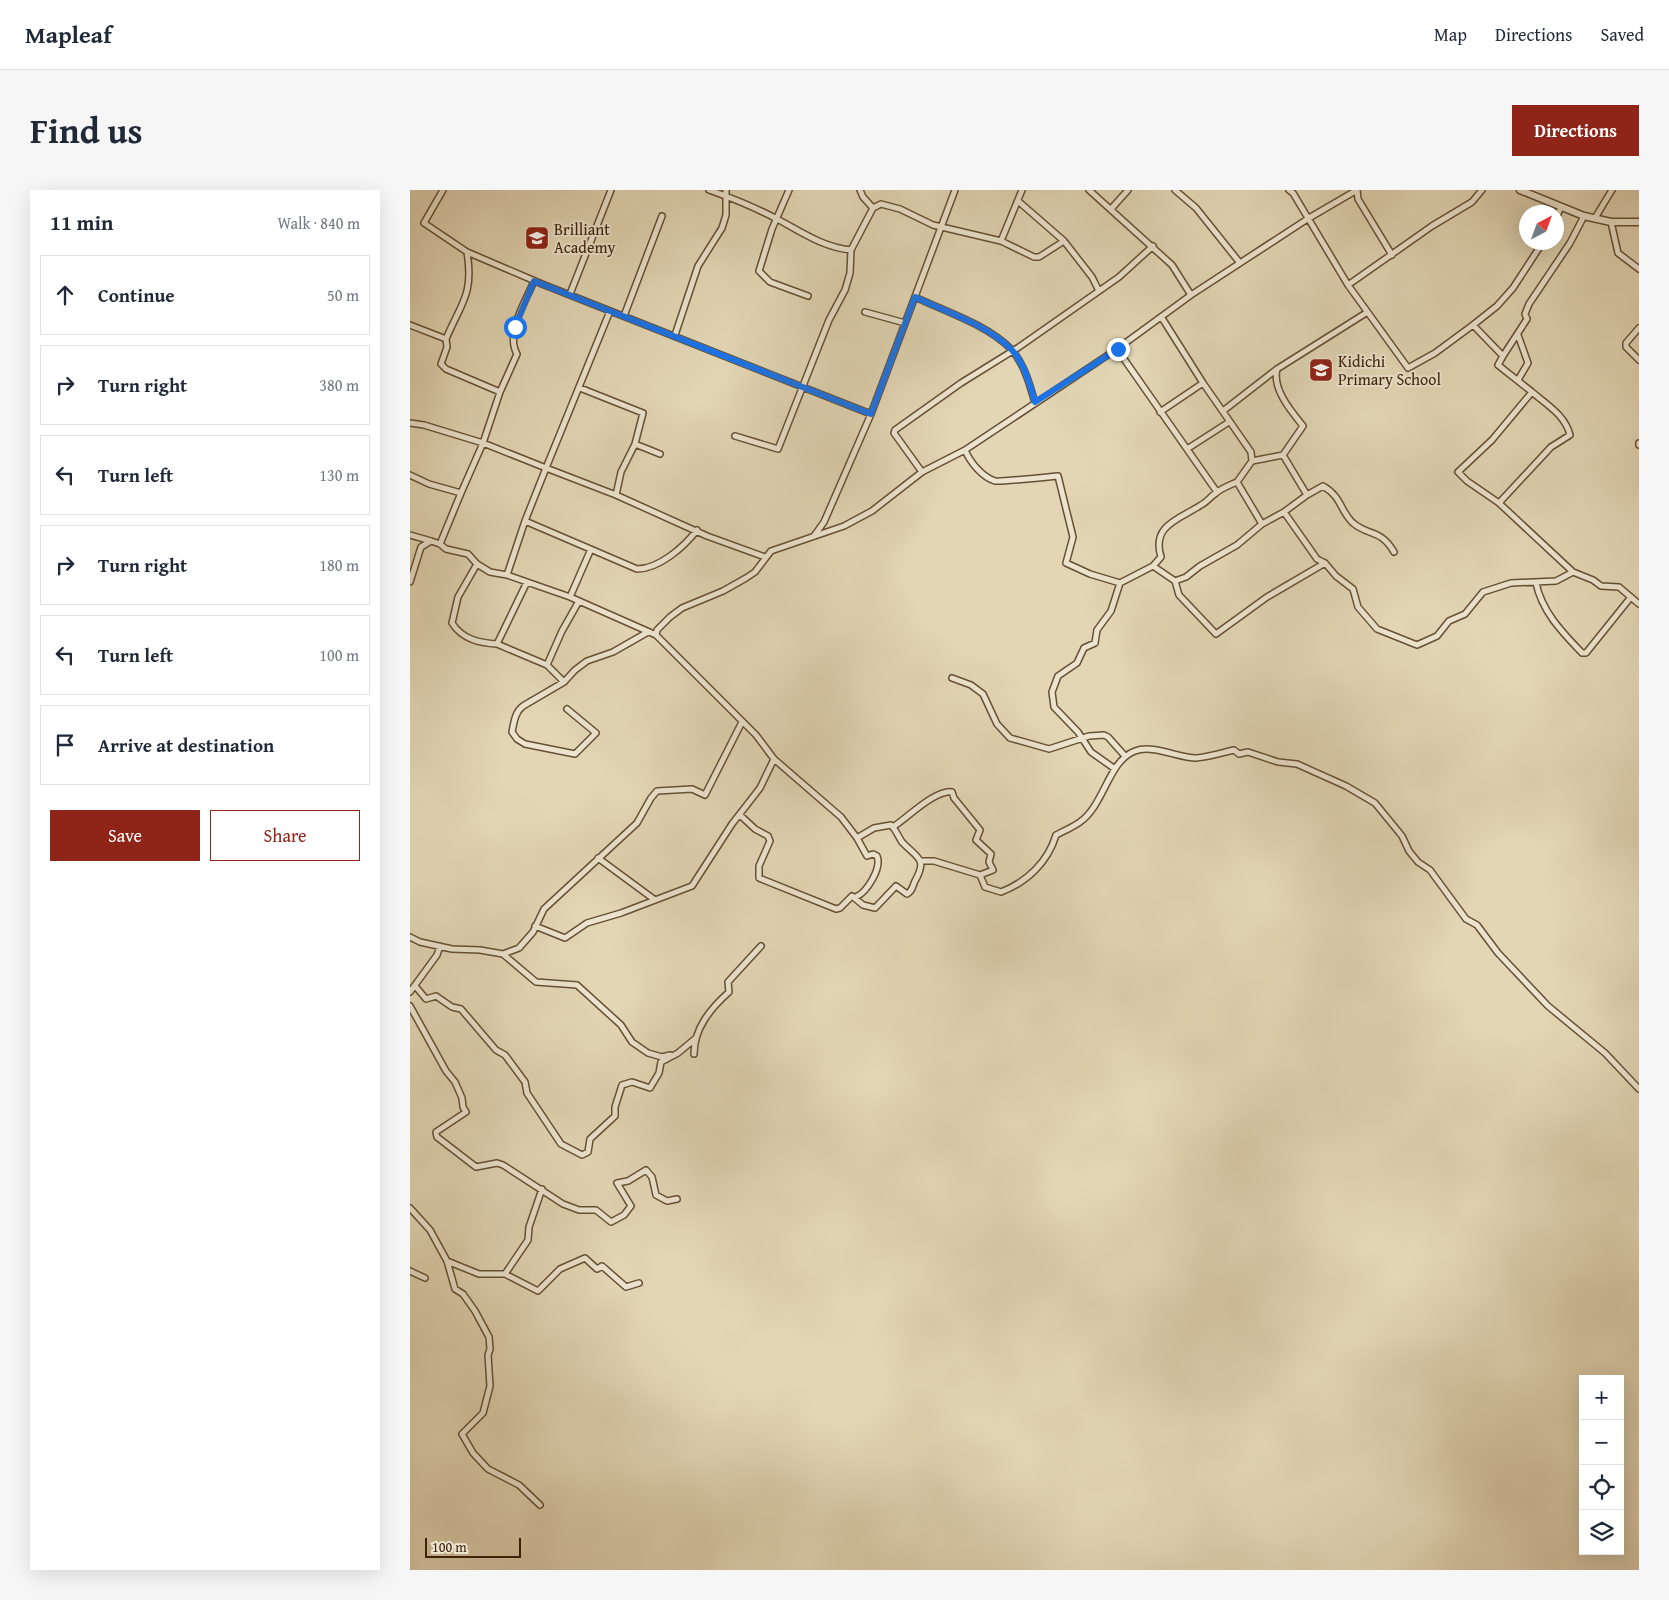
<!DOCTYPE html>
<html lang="en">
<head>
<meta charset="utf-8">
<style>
  body { margin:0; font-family:"Gentium Book Plus",serif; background:#f6f6f7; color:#1f2937 }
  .controls { position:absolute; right:15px; bottom:15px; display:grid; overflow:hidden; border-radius:0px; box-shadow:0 5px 20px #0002 }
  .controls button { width:45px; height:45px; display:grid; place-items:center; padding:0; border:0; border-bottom:1px solid #e0e1e3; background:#fff; color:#1f2937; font:25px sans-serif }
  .compass { position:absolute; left:1109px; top:15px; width:45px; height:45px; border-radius:50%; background:#fff; box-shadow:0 5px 20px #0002; rotate:41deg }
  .scale { position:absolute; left:15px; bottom:12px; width:96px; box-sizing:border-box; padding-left:5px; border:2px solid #3d2308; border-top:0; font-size:14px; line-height:18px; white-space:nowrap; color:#3d2308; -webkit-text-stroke:4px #ece4cf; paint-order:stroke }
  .stop { position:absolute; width:15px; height:15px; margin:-11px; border:4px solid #1a73e8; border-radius:50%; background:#fff }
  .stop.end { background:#1a73e8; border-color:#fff; box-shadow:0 1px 5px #0008 }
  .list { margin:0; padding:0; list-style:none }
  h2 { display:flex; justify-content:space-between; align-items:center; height:65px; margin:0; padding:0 20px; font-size:21px }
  h2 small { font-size:16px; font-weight:400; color:#747a83 }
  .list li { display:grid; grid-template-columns:32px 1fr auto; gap:15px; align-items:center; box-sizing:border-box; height:80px; margin:0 10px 10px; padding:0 10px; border:1px solid #e0e1e3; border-radius:0px }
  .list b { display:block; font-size:19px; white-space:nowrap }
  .list em { font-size:16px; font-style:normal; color:#747a83 }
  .actions { display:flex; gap:10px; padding:15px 20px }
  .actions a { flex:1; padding:11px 0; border:1px solid #8f2418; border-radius:0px; text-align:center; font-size:18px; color:#8f2418 }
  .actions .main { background:#8f2418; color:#fff }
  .icon { flex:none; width:28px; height:28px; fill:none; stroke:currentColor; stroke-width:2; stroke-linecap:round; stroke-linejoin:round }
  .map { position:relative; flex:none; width:1229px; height:1380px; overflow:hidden; border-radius:0px }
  header { display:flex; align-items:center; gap:30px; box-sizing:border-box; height:70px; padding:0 25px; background:#fff; border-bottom:1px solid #e0e1e3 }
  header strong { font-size:24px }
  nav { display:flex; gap:28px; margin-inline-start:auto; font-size:18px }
  .intro { display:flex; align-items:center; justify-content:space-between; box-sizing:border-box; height:120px; padding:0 30px }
  h1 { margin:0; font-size:35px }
  .button { padding:12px 22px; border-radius:0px; background:#8f2418; color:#fff; font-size:18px; font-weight:700 }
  main { display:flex; gap:30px; padding:0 30px }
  aside { flex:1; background:#fff; border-radius:0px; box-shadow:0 5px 20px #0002 }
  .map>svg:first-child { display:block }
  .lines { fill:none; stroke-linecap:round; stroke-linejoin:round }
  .minor-casing { stroke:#665033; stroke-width:8 }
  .tertiary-casing { stroke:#665033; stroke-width:9 }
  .minor { stroke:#ece4cf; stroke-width:5 }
  .tertiary { stroke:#ece4cf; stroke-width:6 }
  .route { stroke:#1a73e8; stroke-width:6 }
  .labels { text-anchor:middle; stroke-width:4; stroke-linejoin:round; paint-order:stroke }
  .poi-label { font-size:16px; fill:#3d2308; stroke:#ece4cf; text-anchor:start }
</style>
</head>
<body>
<header>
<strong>Mapleaf</strong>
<nav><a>Map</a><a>Directions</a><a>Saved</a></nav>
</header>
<div class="intro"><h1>Find us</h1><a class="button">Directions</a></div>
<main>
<aside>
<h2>11 min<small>Walk · 840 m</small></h2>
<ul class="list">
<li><svg class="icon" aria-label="ahead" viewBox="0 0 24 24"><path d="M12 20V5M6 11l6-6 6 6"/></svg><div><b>Continue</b></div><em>50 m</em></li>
<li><svg class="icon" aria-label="right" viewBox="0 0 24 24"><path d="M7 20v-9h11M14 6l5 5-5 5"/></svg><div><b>Turn right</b></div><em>380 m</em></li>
<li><svg class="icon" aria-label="left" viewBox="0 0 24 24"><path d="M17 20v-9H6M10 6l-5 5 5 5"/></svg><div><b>Turn left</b></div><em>130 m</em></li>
<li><svg class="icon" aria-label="right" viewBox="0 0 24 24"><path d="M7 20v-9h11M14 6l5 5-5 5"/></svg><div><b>Turn right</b></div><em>180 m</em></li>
<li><svg class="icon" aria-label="left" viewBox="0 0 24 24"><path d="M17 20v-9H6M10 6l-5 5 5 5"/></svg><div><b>Turn left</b></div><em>100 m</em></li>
<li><svg class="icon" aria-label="arrive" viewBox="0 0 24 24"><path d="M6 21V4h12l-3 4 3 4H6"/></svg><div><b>Arrive at destination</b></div></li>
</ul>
<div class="actions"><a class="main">Save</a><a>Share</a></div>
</aside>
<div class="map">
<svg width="1229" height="1380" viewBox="0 0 1229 1380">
  <rect width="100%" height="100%" fill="#e2d6b5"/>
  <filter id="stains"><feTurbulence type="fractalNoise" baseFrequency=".004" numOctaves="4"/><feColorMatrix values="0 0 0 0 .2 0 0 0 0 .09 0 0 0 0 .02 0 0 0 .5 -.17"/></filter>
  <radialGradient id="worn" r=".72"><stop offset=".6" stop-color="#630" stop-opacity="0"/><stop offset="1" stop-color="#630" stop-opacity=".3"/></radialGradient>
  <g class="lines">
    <defs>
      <path id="minor" d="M33 0 14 33 57 62 132 94 461 224
        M299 0C322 8 346 18 367 29 392 42 412 57 441 60
        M379 0 362 39 349 81 360 92 398 106
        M679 0 762 75 781 105
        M765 0 786 18 830 73
        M879 0 883 3 938 95 998 178 1025 163 1063 135 1093 166 1088 175 1122 202 1082 250 1048 282 1057 291 1089 313 1163 382 1183 390 1191 396 1209 397 1229 414
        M608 11 654 51
        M463 18 471 14 490 19 523 35 591 51 624 67H629L654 51 682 87 689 101
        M701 19 718 0
        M1146 28 1151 17
        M1185 28 1202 0
        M1201 32 1208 63 1229 79
        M591 51 612 0
        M938 95 1022 36 1062 12 1072 0
        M160 104 201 0
        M505 107C536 122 576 134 601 159 614 173 620 195 625 213
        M200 121 136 278 206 305 297 346 355 367
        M455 122 495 133
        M214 126 252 26
        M0 135 36 149 37 157 31 174 36 179 90 202
        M1063 135 1087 116 1103 98 1133 52
        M1229 138 1216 153V157L1229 170
        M265 145 288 76 312 38 316 25V0
        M1108 145 1118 173 1108 190
        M36 149C51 113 64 105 57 62
        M707 159 807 302
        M1093 166 1117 129 1115 124 1119 114 1160 53 1174 26
        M867 179C862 199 881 221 893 236L873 265 897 305 913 296C932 307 930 321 943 333 958 346 971 339 984 362
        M170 198 233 223 225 254 211 282 206 305
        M813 221 867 179 956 123
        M750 222 793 193
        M0 233 14 235 73 253 90 202 107 164C95 143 116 111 124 91
        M325 246 368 259 419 130 435 100 440 83 441 60 463 18 453 7 450 0
        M1229 253V255
        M225 254 250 264
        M777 259 819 232
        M555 260C560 272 572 287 585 291 590 292 638 287 648 286L663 347 656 373 680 384 710 393 743 376 765 391 776 387 790 376 827 355 852 334 827 292 842 271 841 262 793 193 752 128
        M842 271 873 265
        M512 282 484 243 485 240 551 193 609 157 709 87 743 56
        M0 285 19 294 51 303 73 253 136 278 115 331 97 385
        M1089 313 1141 257 1160 245C1155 225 1137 215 1122 202
        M874 322 897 305
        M115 331 227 379C249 379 274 357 287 340
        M852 334 874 322 907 369 915 373 926 386 943 399 948 417 967 439 1007 455 1027 446 1039 431 1055 424 1073 402 1101 393 1146 391 1163 382
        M0 345 21 351
        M404 346 414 332 461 224 545 0
        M30 354 51 303
        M67 374 48 407 42 433C52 449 69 453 87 454L117 392
        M743 376 751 367C741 335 770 329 791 315 797 312 801 306 806 303 812 298 820 295 827 292
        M765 391 769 405 806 444 857 407 915 373
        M0 392 11 357 21 351 30 354 36 359 58 364 67 374 80 382 97 385 160 407 246 445 346 545 364 569 431 627 447 648 457 666 463 664 467 666C472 678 457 702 446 707
        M1126 393C1132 422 1153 443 1172 463H1176L1221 407
        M160 407 181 359
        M246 445 247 440 260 427 272 418 313 401 336 388 345 382 361 361 434 336 462 321 512 282 555 260 707 159 781 105 899 28 947 0 948 9 982 65
        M87 454 137 475
        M542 488 561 495 573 504 587 534 600 548 639 559 679 546 694 545 698 547 715 566
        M154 492 137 475 152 441 169 411
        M157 519 186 543 165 564 115 554 107 549 102 542C104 532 105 522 113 516L154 492 165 480 177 471 203 462 238 442
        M705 579 681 562 668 542 644 517 642 502 648 486 667 473 674 458 685 453 687 440 701 421 710 393
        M330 625 345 639 358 646 360 651 349 676V688L426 719 430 718 442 706 453 715 465 718 486 696 497 704C503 701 502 697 505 691 518 668 507 668 492 652 488 646 486 640 481 635L464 638 447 648
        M483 637C497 628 526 599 542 602L544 608 570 640 566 650 581 664 579 672 583 680 570 685
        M188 668 245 710
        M511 671H524L570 685 575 697 591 702C617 692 638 672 646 645 654 641 663 637 670 632 695 614 698 571 725 561 742 554 769 568 786 568 799 567 811 563 824 560L829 564 838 562 868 572 887 574 936 596 965 613 992 646 999 661 1008 672 1020 680 1056 729 1067 735 1088 763 1138 816 1195 863 1229 899
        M125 736 155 748 177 733 211 723 282 696 322 634 350 598 364 569
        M0 747 10 752 42 759 70 760 93 764 126 792 167 795 211 835 222 852 238 863 252 867 260 865
        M93 764 109 758 123 742 134 719 227 633 241 608 247 601 282 599 295 605 332 532
        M6 797 16 809 26 806 42 817 51 819 86 860 95 865 115 892 117 903 151 954 172 965 178 962 180 949 205 926V917L212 895 222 892 240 898 249 883 251 872 268 863 286 848
        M0 802 27 765 30 756
        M0 816 36 881 45 892 52 908 53 917 56 922 26 942 27 947 66 977 87 973 93 975 153 1014 169 1020H186L201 1032 214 1025 221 1016 207 993 218 991 236 980 242 987 246 1005 257 1011 267 1009
        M284 864C284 838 301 818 319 802L318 792 351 756
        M0 1018 20 1040 37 1071 69 1084H95L128 1101 150 1079 175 1068 187 1079 192 1076 216 1097 229 1093
        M37 1071 45 1099 53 1104 65 1121 79 1147 80 1159 78 1165 80 1196 73 1223 52 1244 63 1263 78 1279 109 1295 130 1315
        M0 1081 15 1088
        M95 1084 118 1050 119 1037 132 999"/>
      <path id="tertiary" d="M1110 0 1174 26 1201 32H1229"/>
    </defs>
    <use href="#minor" class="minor-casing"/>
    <use href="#tertiary" class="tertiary-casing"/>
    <use href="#minor" class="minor"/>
    <use href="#tertiary" class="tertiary"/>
  </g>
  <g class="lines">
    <path class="route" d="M105 137 124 91 461 224 505 107C536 122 576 134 601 159 614 172 620 195 625 212L708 159"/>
  </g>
  <defs>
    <symbol id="school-square" viewBox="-11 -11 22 22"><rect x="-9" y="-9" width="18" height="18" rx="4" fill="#8f2418" stroke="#ece4cf"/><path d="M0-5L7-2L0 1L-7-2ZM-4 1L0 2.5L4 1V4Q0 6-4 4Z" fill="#fff"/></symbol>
  </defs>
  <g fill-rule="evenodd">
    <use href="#school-square" x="113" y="34" width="28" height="28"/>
    <use href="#school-square" x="897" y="166" width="28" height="28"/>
  </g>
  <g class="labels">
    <g class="poi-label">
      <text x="144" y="45">Brilliant<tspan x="144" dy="18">Academy</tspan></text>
      <text x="928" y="177">Kidichi<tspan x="928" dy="18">Primary School</tspan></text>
    </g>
  </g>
  <rect width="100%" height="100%" filter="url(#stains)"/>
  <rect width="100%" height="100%" fill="url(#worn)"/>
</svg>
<div class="controls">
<button>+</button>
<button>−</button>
<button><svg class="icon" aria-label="locate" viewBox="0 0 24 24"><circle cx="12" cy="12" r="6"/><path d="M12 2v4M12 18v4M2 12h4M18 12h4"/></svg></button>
<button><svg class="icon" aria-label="layers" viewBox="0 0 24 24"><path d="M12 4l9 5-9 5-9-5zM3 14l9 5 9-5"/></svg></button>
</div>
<svg class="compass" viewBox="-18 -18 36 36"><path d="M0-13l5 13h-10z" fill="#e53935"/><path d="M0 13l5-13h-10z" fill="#747a83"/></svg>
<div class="scale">100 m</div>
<div class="stop" style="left:105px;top:137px"></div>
<div class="stop end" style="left:708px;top:159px"></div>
</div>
</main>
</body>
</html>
